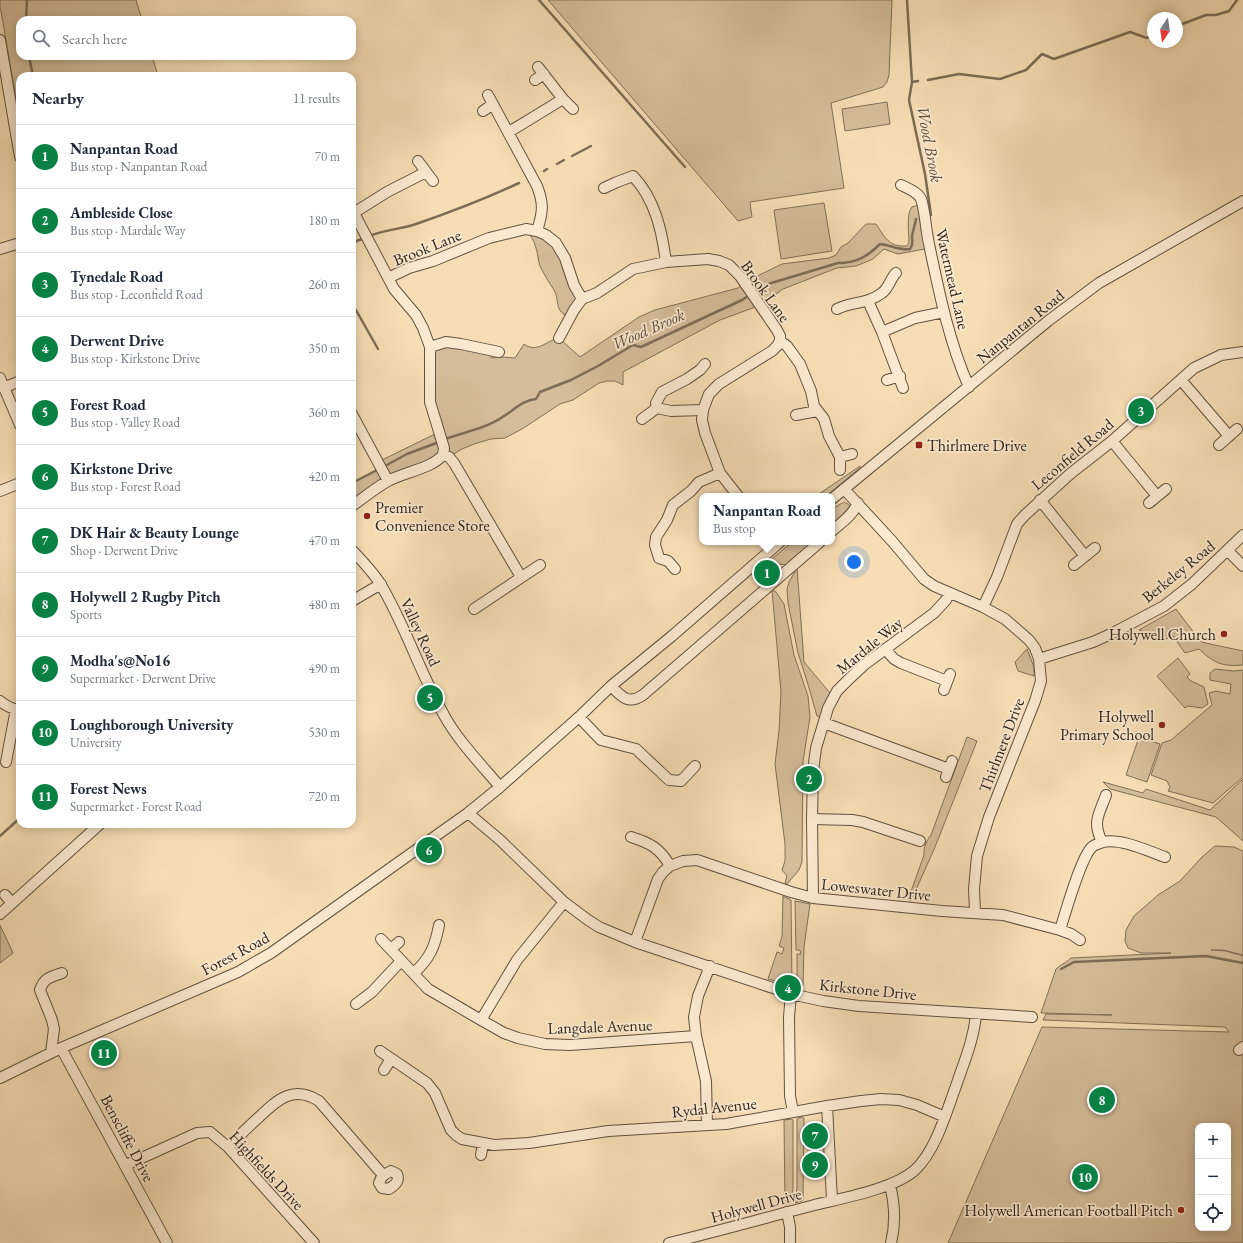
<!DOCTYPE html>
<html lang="en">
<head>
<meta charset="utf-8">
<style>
  body { margin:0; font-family:"EB Garamond",serif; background:#f6f6f7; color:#1f2937 }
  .controls { position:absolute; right:12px; bottom:12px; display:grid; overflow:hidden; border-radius:8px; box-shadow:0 2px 10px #0003 }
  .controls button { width:36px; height:36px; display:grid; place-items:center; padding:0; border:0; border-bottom:1px solid #e0e1e3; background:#fff; color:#1f2937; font:20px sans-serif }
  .compass { position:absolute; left:1147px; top:12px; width:36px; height:36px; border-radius:50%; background:#fff; box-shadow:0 2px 10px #0003; rotate:193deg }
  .you { position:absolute; left:854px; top:562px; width:14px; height:14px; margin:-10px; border:3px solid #fff; border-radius:50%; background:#1a73e8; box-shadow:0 0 0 6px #1a73e833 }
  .badge { display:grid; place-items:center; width:26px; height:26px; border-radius:50%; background:#0b8043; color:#fff; font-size:13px; font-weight:700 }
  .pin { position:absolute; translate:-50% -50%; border:2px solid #fff; box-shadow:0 1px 4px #0006 }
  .popup { position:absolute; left:699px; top:493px; width:136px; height:52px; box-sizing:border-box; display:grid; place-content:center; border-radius:8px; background:#fff; filter:drop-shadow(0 1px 3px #0005); font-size:13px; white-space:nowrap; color:#747a83 }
  .popup b { font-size:15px; color:#1f2937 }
  .popup::after { content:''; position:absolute; left:50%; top:100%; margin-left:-8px; border:8px solid transparent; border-top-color:#fff }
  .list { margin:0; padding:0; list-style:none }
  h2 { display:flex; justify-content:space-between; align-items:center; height:52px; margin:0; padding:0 16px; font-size:17px }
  h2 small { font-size:13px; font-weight:400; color:#747a83 }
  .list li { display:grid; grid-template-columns:26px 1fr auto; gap:12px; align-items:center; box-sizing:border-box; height:64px; padding:0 16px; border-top:1px solid #e0e1e3 }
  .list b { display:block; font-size:15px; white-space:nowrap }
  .list p { margin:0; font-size:13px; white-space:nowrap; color:#747a83 }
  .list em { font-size:13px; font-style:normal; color:#747a83 }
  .icon { flex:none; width:22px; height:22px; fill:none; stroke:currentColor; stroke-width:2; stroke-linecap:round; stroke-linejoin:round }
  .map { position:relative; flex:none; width:1243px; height:1243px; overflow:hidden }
  .search { position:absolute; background:#fff; box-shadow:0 2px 10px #0003; left:16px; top:16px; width:340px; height:44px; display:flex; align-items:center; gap:10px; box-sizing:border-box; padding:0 14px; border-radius:12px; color:#747a83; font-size:15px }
  .panel { position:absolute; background:#fff; box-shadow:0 2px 10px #0003; left:16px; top:72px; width:340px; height:756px; border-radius:12px }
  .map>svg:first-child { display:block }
  .green { fill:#d4bd9a; stroke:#807059; fill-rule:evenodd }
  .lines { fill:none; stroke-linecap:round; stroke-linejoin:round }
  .stream { stroke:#7c6d56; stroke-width:2.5 }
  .minor-casing { stroke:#5f523f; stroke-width:12 }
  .minor { stroke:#fae9cf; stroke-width:10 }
  .poi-dot { fill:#8f2418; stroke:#fae9cf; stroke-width:1.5 }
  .labels { text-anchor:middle; stroke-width:3.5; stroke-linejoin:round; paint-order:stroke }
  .street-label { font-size:16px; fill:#2c2318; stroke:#fae9cf }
  .poi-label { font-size:16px; fill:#2c2318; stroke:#fae9cf; text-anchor:end }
  .water-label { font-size:17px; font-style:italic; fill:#5b4e3c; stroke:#fae9cf }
</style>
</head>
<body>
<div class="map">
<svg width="1243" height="1243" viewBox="0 0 1243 1243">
  <rect width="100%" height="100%" fill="#f7ddb5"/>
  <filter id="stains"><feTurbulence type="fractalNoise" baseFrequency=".005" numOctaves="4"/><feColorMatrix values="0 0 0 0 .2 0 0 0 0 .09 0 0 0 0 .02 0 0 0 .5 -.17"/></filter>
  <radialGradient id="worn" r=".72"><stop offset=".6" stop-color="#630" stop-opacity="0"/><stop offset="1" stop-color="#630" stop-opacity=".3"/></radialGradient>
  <path class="green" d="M0 0H136L142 20H20V56H152L158 76H20V123L1 11 0 9Z
    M548 0H892L889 75 887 82 883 87 831 103 844 188 750 202 752 217 738 221Z
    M887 102 890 124 845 131 842 109Z
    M824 203 832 251 781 259 774 210Z
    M922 204 930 248 898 254 884 249 873 259 856 266 837 268 783 289 761 305 720 320 623 372V385L615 381H607L599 383 573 400 560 404 522 429 505 438 491 439 474 444 462 449 449 457 388 481 352 506V483L381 468 378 462 439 432 433 414 430 347 446 342 492 351 491 358 501 357 515 358 524 344C537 354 547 340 559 338L580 357 639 317 655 310 738 288 745 282 782 264 829 258 836 255 841 247 848 243 866 224H876C885 237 888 247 907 246L909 243C909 234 906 213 912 207 915 206 919 205 922 204Z
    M526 229 556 243 579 294 570 317C554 312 560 302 554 290 549 282 544 275 540 266 538 260 538 254 536 248 534 240 530 235 526 229Z
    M860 466V468L826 496H816Z
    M844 502 848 504 850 507 849 511 832 527V509Z
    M792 542H814L787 565 771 563 770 561 772 559Z
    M797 568 804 662 830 693 821 718 817 716 807 681 798 653 788 603 787 589 789 582Z
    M772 590 776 592 784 604 794 655 808 696 810 717 803 761 802 862 799 870 787 884 785 883 787 876 782 870 785 861V844L775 764 779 731 781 692Z
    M1176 609 1201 642 1243 651V665C1222 667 1214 663 1199 649L1185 653 1173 636 1161 641 1139 630Z
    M1027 649 1034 667V676L1018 671 1015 662Z
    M1178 658 1190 674 1187 677 1191 681 1204 687 1208 704 1202 708 1188 706 1185 708 1157 676Z
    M1215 669 1234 671 1243 670V777L1213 803 1168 791 1170 787 1167 781 1151 775 1162 743 1171 740 1212 705 1209 693 1216 691 1230 694 1231 684 1210 680V673Z
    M967 737 977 741 935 847 911 901 908 900 924 855C923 848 927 840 931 835Z
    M1139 737 1160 744 1147 782 1126 775Z
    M1243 779V841L1216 817 1110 789 1103 782 1143 793 1146 789 1210 810Z
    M1215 846 1234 847 1243 851V955L1223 950H1211L1226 951 1243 956V1243H948L1042 1027 1229 1032 1225 1027 1043 1020 1046 1014 1112 1015 1041 1013 1056 969C1061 964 1065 964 1071 958L1171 953H1141L1128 948 1125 941 1126 930 1134 916 1158 895 1180 881 1202 857ZM1198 1126H1228V1228H1198Z
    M783 896 791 900 792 985 768 979 777 952 782 954 784 948 779 946 782 937Z
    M795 901 810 904 804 947 803 986 797 985V954H801L800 950H796Z
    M0 925 13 953 0 963Z
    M802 1117 804 1118 803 1199 802 1201 795 1203 797 1187V1120L798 1118Z
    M791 1119 793 1120V1188L791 1203 785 1205 784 1120Z"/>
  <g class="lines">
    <path class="stream" d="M539 0 685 167
      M907 0 912 82
      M26 20 27 0
      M1177 26 1206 15H1216L1229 11 1237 0
      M29 56 33 76
      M928 80 959 74 1000 79 1026 70 1042 54 1054 59 1130 32 1147 38 1153 35
      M918 81 912 82 909 100 925 174 931 215
      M572 156 591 146
      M557 164 564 160
      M544 171 547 169
      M369 236C384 230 401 229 416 224 451 212 485 199 519 183
      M352 243 364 238
      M755 292 768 284 838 263C856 263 867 257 880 244 889 245 902 251 910 249 914 244 912 241 912 236 913 230 915 225 916 219
      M352 303 378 349
      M443 440C463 432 486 429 504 416 514 410 523 400 536 399L540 392 571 380 598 366 633 345 641 347 742 300 751 294
      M383 467 407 454 439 442
      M352 483 379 469
      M0 836 20 818
      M1061 969 1074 962 1206 956 1243 963"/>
    <defs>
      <path id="minor" d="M0 40 20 157
        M535 80 544 74
        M488 95 537 186C544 204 543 212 537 231
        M563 99 573 109
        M483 111 493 104
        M509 132 563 99 538 67
        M418 161 433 181
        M901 185C907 188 918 192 921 199 925 210 926 231 929 244 939 292 949 342 969 387
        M604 188 617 182 633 176C655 199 662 231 666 262
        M354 213 394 289 416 315 423 328 430 347V402L444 448 443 455
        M352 214 387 192 426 172
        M0 249 20 243
        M388 278 409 268 433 261 489 238 526 229 537 231 546 235 556 243 565 258 574 285 582 299
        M582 299 597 293 633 269 666 262 708 259 719 261 729 265 740 276 777 330 780 336V341L777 346 772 351 719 384 709 394 703 410 702 420 705 433 720 473 738 496
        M868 301 882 332 903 388
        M837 309C851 301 866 305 882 293 889 288 890 279 896 273
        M882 332 915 318 944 312
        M559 338 574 310 582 299
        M780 341 787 346 800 364 811 391 814 406 824 419 829 436 840 457V470
        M430 347 446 342 461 344 499 352
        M0 378 20 425
        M887 380 900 376
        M1181 380 1229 436
        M3 388 20 381
        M657 408 656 403 662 392 687 379 700 370 705 364
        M657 408 671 411 703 410
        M352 414 388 481
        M796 415 817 411
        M642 419 657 408
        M1112 441 1157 496
        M1219 445 1237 429
        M443 455 449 457 454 463 521 577
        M840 457 852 454
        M844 489 892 541 924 579 934 586 983 607 1005 619 1029 640 1035 648 1039 659 1041 681 1035 701 989 817 977 856 974 889 975 912
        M0 491 20 483
        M832 499 1048 321 1099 283 1243 201
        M1040 500 1085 556
        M1149 503 1166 489
        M352 506C364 498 375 488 388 481 404 472 431 469 443 455
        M832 531C841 523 853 515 858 503
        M352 550C362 561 374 573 381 585 406 627 420 673 444 715 458 741 481 764 500 787
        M1228 551 1243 566
        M1074 565 1095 548
        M675 569 668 561 659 558 655 545 656 537 667 520 673 505 691 491 699 482 720 473
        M352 601 381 584
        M983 607 997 577 1017 524 1025 515 1070 474 1112 441 1194 368 1221 355 1243 352
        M474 609 540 565
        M885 649 894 659 901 663 947 681
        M1039 659 1093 642 1113 633 1164 606 1192 584 1243 535
        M611 686C622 697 628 705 643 695L820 542
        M944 690 950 674
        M0 701C6 706 12 709 20 710
        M579 717 601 740 636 749 669 780 681 781 695 766
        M824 723 949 769
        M6 762 16 709
        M946 777 952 761
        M468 813 500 840 564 902 588 920 599 927 635 942 791 994 823 1001 859 1006 1032 1017
        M812 819 852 820 863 822 920 841
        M631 837C650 843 660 848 670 866
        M1102 842C1092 821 1099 815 1106 795
        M5 895 12 903
        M813 898 812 819 813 771 816 748 828 708 837 691 850 678 864 665 934 613 946 600 949 593
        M0 914 100 824
        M1060 930C1065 914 1081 857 1092 847 1094 845 1100 843 1103 842 1121 838 1148 851 1165 857
        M381 939 428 989 481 1020 504 1033 518 1038 545 1044 570 1045 696 1036
        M635 942 658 879 663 872 670 866 683 861 697 860 791 892 813 898 942 911 1003 915 1060 930 1071 934 1080 940
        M391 949 399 942
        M414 973C430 958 435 947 439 925
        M791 994 789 1017 790 1096 793 1112
        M356 1004 372 992 401 961
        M481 1020 517 960 564 902
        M61 1048 167 1243
        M1239 1050 1243 1047
        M380 1051 427 1083 435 1093 451 1130 456 1135 462 1139 494 1145 529 1143 608 1131 726 1124 827 1106 861 1101 881 1099 899 1100 917 1105 945 1117
        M51 1053 54 1029 52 1020 40 990C44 978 50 977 62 973
        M384 1070 391 1059
        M0 1078 61 1048 238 972 271 953 468 813 500 787 579 717 611 686 672 636 780 542
        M827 1106 832 1200
        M707 1125 706 1081 696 1036 694 1017 698 996 710 966
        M228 1147C237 1138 247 1128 257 1119 276 1101 292 1084 319 1101L383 1175
        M481 1155 483 1143
        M126 1165 197 1133 210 1132 228 1147 314 1243
        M391 1171 397 1174C400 1181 395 1185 389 1189L382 1188 379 1183C381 1176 385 1174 391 1171Z
        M890 1185C895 1205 896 1223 891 1243
        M787 1212 790 1227V1243
        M669 1243C715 1232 761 1219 807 1207 836 1199 893 1190 915 1170 936 1150 946 1113 956 1086 964 1062 974 1039 976 1014"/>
    </defs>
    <use href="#minor" class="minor-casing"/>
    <use href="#minor" class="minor"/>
  </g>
  <g class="poi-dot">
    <rect x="915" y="441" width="8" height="8" rx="2"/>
    <circle cx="367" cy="516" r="4"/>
    <circle cx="1224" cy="634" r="4"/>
    <circle cx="1162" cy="725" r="4"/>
    <circle cx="1181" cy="1210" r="4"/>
  </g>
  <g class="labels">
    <g class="street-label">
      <text transform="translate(427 247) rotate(-22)" y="6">Brook Lane</text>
      <text transform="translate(953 279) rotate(77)" y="6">Watermead Lane</text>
      <text transform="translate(766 291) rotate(54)" y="6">Brook Lane</text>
      <text transform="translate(1020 326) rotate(-39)" y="6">Nanpantan Road</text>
      <text transform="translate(1072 454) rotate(-40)" y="6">Leconfield Road</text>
      <text transform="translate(1178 571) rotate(-39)" y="6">Berkeley Road</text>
      <text transform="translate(421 632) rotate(65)" y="6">Valley Road</text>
      <text transform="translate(869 645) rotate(-39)" y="6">Mardale Way</text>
      <text transform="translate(1001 745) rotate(-69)" y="6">Thirlmere Drive</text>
      <text transform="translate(876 889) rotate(6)" y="6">Loweswater Drive</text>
      <text transform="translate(235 953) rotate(-28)" y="6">Forest Road</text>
      <text transform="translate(868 989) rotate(6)" y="6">Kirkstone Drive</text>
      <text transform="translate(600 1026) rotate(-2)" y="6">Langdale Avenue</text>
      <text transform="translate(714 1107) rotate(-6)" y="6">Rydal Avenue</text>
      <text transform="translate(128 1138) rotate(62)" y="6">Benscliffe Drive</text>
      <text transform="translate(267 1170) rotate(47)" y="6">Highfields Drive</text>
      <text transform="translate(756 1205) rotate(-15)" y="6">Holywell Drive</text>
    </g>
    <g class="poi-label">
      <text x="927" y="451" text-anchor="start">Thirlmere Drive</text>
      <text x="375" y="513" text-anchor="start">Premier<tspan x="375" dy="18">Convenience Store</tspan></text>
      <text x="1216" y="640">Holywell Church</text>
      <text x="1154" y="722">Holywell<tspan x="1154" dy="18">Primary School</tspan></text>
      <text x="1173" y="1216">Holywell American Football Pitch</text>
    </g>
    <g class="water-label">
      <text transform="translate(930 144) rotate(79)" y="6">Wood Brook</text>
      <text transform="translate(648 329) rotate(-24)" y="6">Wood Brook</text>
    </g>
  </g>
  <rect width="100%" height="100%" filter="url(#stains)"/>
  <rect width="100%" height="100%" fill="url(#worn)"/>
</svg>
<div class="controls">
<button>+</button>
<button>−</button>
<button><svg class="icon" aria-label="locate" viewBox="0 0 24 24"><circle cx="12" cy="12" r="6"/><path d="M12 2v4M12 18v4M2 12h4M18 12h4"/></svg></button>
</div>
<svg class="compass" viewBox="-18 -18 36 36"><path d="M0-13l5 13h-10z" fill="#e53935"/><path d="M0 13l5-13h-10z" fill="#747a83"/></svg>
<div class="you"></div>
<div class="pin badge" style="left:767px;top:573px">1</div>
<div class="popup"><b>Nanpantan Road</b>Bus stop</div>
<div class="pin badge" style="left:809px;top:779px">2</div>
<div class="pin badge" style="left:1141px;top:411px">3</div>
<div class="pin badge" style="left:788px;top:988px">4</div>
<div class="pin badge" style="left:430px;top:698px">5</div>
<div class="pin badge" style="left:429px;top:850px">6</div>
<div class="pin badge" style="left:815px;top:1136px">7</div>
<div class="pin badge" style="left:1102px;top:1100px">8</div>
<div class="pin badge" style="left:815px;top:1165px">9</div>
<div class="pin badge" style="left:1085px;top:1177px">10</div>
<div class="pin badge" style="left:104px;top:1053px">11</div>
<div class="search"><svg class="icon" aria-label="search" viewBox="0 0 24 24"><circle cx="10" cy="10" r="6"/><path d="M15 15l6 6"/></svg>Search here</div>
<section class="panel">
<h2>Nearby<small>11 results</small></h2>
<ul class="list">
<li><span class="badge">1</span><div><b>Nanpantan Road</b><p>Bus stop · Nanpantan Road</p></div><em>70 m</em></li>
<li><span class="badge">2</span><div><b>Ambleside Close</b><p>Bus stop · Mardale Way</p></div><em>180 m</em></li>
<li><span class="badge">3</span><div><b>Tynedale Road</b><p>Bus stop · Leconfield Road</p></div><em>260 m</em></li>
<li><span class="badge">4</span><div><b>Derwent Drive</b><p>Bus stop · Kirkstone Drive</p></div><em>350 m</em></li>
<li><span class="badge">5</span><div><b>Forest Road</b><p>Bus stop · Valley Road</p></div><em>360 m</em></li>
<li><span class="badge">6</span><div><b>Kirkstone Drive</b><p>Bus stop · Forest Road</p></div><em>420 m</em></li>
<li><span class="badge">7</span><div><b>DK Hair &amp; Beauty Lounge</b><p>Shop · Derwent Drive</p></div><em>470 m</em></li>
<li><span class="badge">8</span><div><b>Holywell 2 Rugby Pitch</b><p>Sports</p></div><em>480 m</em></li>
<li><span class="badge">9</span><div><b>Modha's@No16</b><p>Supermarket · Derwent Drive</p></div><em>490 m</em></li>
<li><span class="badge">10</span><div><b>Loughborough University</b><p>University</p></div><em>530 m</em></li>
<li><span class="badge">11</span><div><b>Forest News</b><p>Supermarket · Forest Road</p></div><em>720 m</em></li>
</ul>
</section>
</div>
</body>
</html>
